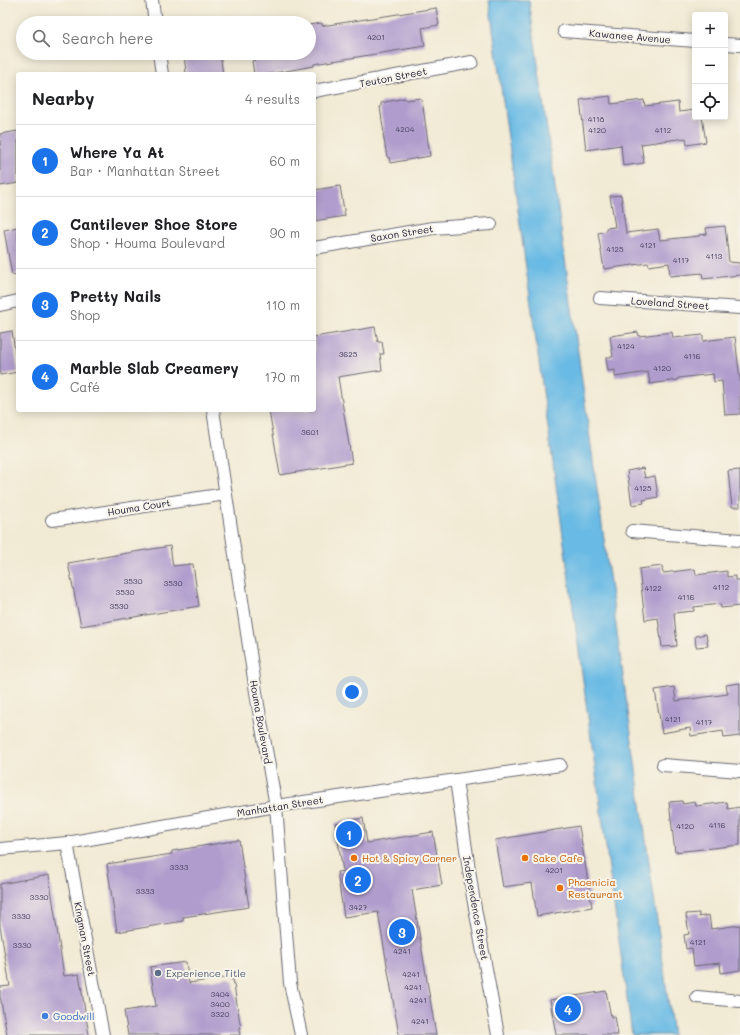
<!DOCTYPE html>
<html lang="en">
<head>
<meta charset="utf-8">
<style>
  body { margin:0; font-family:Mali,sans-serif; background:#f6f6f6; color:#202124 }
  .controls { position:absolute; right:12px; top:12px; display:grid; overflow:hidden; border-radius:4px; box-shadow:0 2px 10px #0003 }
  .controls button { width:36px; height:36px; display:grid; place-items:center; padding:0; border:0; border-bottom:1px solid #e0e0e0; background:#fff; color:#202124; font:20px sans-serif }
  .you { position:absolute; left:352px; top:692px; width:14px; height:14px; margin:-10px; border:3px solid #fff; border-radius:50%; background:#1a73e8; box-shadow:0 0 0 6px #1a73e833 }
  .badge { display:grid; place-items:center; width:26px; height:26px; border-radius:50%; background:#1a73e8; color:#fff; font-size:13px; font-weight:700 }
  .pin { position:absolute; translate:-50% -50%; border:2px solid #fff; box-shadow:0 1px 4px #0006 }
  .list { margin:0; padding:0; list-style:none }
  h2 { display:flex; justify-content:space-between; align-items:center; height:52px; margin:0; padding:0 16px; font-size:17px }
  h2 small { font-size:13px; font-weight:400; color:#757577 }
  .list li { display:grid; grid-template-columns:26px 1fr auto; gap:12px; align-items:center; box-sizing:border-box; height:72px; padding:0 16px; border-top:1px solid #e0e0e0 }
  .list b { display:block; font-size:15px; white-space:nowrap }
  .list p { margin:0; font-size:13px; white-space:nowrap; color:#757577 }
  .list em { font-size:13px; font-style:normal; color:#757577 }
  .icon { flex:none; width:22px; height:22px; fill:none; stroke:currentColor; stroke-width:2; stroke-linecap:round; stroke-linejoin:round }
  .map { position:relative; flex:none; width:740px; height:1035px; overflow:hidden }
  .search { position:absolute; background:#fff; box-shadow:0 2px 10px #0003; left:16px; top:16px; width:300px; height:44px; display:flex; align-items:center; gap:10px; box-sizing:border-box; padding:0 14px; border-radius:22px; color:#757577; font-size:15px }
  .panel { position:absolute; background:#fff; box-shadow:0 2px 10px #0003; left:16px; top:72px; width:300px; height:340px; border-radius:4px }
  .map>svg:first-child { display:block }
  .water { fill:#69bae4; stroke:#466e90 }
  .building { fill:#b19dcd }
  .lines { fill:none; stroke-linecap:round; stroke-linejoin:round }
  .minor-casing { stroke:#6a6871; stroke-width:14 }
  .minor { stroke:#fff; stroke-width:12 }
  .food-dot { fill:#e8710a; stroke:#f7f3e8; stroke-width:1.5 }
  .service-dot { fill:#5c6f8a; stroke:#f7f3e8; stroke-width:1.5 }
  .shop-dot { fill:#3f7fe0; stroke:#f7f3e8; stroke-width:1.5 }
  .labels { text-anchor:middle; stroke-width:4; stroke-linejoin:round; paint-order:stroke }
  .number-label { font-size:8px; fill:#464160 }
  .street-label { font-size:10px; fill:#22223b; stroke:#f7f3e8 }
  .food-label { font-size:10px; fill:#c56008; stroke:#f7f3e8; text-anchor:start }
  .service-label { font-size:10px; fill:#4e5e75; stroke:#f7f3e8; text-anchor:start }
  .shop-label { font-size:10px; fill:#366cbe; stroke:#f7f3e8; text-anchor:start }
</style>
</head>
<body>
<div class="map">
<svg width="740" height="1035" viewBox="0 0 740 1035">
  <rect width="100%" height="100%" fill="#f7f3e8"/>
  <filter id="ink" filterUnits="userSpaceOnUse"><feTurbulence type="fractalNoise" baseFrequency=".025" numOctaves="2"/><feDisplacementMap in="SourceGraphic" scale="8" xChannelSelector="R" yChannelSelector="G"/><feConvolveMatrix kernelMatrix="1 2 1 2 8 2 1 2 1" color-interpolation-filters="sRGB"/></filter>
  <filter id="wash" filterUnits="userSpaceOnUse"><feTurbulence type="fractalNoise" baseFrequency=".012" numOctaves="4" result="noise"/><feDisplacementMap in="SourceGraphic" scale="16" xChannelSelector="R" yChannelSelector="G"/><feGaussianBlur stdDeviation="0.9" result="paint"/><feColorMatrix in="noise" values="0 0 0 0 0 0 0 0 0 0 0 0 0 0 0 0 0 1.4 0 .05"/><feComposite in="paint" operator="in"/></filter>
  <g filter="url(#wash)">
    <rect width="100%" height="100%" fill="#f1ead4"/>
    <path class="water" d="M489 0H529L673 1035H632Z"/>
    <g id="blocks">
      <path class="building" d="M436 8 439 25 422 28 425 46 314 64V66L269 74H254L252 61 255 60 254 53H309V25L322 23V26Z
        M184 53H220L223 74H186Z
        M610 96 611 104 644 100 645 106 678 102 679 112 695 110V117H702L706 142 687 145 686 138 641 144 644 163 623 166 621 145 586 150 580 100Z
        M405 98 406 100 420 98 421 100H422L430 156 390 163 389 157H387L383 134H384L380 107H381V103Z
        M18 131V183L0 186V134Z
        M340 186 345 216 314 221V190Z
        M621 195 626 233 658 229 660 240 699 236V235L707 234 706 228 725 226 729 262 740 263V275L703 279 702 273 670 276 669 263 649 266 648 263 604 269 598 233 606 231V228L615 227 610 196Z
        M18 227V274L12 275 4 230Z
        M375 327 378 342H382L384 354H380L382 370 338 377 352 463 280 475 269 410H314V337Z
        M12 331 18 372 0 375V333Z
        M638 332 639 336 672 332 673 338 703 335V341L735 337 740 380V414L725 415 722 381 714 382 713 374 678 378V380L650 384 648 372 615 377V370L608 371 606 357H613L610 336Z
        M643 468 645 478 655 476 658 497 643 500 644 503 632 505 627 471Z
        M740 470V507H732L728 471Z
        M170 546 173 566 193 564 199 606 81 626 68 563Z
        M662 566 663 573 695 569 696 575 727 571V577L735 576V580H740V606L721 608 720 604 694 607V611L674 613 677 646 662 647 658 618 645 620 639 569Z
        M706 634 708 646 696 647 695 636Z
        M740 683V736L724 738 723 731 691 736 690 728 662 733 655 690 674 687 676 701 728 694 726 685Z
        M682 801 683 804 695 802 696 806 727 802 728 809 740 807V845L675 852 669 802Z
        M363 818 367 843 433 832 442 885 412 890 436 1035H399L378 912 344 917 337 872 343 871 335 823Z
        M579 826 592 907 537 916 532 883 503 887 495 840Z
        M239 840 249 907 183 917V921L117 932 107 864 172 854V851Z
        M49 875 64 976 79 974 89 1035H7L0 996V987L10 986 0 926V884Z
        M699 913V917L709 915 711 929 740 925V970L721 973 720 963 694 966 692 948 686 949 684 935 689 934 686 914Z
        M186 962 189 983 230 977 231 980 233 979 241 1029H239L240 1035H128L124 1011 156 1006 150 967Z
        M606 991 611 1017 615 1016 618 1035H556L550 1000Z"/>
    </g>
  </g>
  <g filter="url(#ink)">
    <use href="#blocks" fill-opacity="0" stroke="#6a6871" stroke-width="1"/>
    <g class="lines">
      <defs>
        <path id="minor" d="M152 0 155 23
          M564 31 695 41
          M725 44 740 45
          M159 53 162 74
          M314 91 472 62
          M314 248 433 228 491 224
          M600 298 740 308
          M0 305 18 301
          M213 410 258 705 276 806 290 983 301 1035
          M52 520 226 494
          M632 531 740 540
          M663 765 740 771
          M456 780 473 897 498 1035
          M67 843 103 1035
          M0 849 67 843 276 806 560 765
          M697 997 740 1001"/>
      </defs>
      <use href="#minor" class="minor-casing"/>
      <use href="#minor" class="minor"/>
    </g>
  </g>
  <g class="food-dot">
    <circle cx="354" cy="858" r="4"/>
    <circle cx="525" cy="858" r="4"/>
    <circle cx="560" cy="888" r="4"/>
  </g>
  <circle class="service-dot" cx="158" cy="973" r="4"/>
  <circle class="shop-dot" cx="45" cy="1016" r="4"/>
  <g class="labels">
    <g class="number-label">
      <text x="376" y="40">4201</text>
      <text x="596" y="122">4118</text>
      <text x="405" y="132">4204</text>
      <text x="597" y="133">4120</text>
      <text x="663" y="133">4112</text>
      <text x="648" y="248">4121</text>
      <text x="615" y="252">4125</text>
      <text x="714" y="259">4113</text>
      <text x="681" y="263">4117</text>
      <text x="626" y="349">4124</text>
      <text x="348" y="357">3625</text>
      <text x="692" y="359">4116</text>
      <text x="662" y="371">4120</text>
      <text x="310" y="435">3601</text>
      <text x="643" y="491">4125</text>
      <text x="133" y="584">3530</text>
      <text x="173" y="586">3530</text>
      <text x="721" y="590">4112</text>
      <text x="653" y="591">4122</text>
      <text x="125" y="595">3530</text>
      <text x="686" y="600">4116</text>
      <text x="119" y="609">3530</text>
      <text x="673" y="722">4121</text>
      <text x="704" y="725">4117</text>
      <text x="717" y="828">4116</text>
      <text x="685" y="829">4120</text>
      <text x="179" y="870">3333</text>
      <text x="554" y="873">4201</text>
      <text x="145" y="894">3333</text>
      <text x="39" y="900">3330</text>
      <text x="358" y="910">3427</text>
      <text x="21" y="919">3330</text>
      <text x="698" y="945">4121</text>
      <text x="22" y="948">3330</text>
      <text x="402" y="954">4241</text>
      <text x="411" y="977">4241</text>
      <text x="413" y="990">4241</text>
      <text x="220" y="997">3404</text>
      <text x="418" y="1003">4241</text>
      <text x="220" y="1007">3400</text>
      <text x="220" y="1017">3320</text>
      <text x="420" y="1024">4241</text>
    </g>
    <g class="street-label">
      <text transform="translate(630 36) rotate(5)" y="4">Kawanee Avenue</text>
      <text transform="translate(393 77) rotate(-11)" y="4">Teuton Street</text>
      <text transform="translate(402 233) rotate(-9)" y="4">Saxon Street</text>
      <text transform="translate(670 303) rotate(4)" y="4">Loveland Street</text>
      <text transform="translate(139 507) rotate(-9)" y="4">Houma Court</text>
      <text transform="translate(261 722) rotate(80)" y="4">Houma Boulevard</text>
      <text transform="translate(280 806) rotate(-9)" y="4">Manhattan Street</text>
      <text transform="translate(476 908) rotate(80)" y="4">Independence Street</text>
      <text transform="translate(85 939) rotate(79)" y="4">Kingman Street</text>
    </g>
    <g class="food-label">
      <text x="362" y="862">Hot &amp; Spicy Corner</text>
      <text x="533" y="862">Sake Cafe</text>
      <text x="568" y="886">Phoenicia<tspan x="568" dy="12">Restaurant</tspan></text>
    </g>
    <g class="service-label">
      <text x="166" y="977">Experience Title</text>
    </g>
    <g class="shop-label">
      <text x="53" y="1020">Goodwill</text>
    </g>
  </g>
</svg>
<div class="controls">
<button>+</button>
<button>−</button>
<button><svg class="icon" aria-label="locate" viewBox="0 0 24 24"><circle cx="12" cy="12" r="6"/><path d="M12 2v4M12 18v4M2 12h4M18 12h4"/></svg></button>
</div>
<div class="you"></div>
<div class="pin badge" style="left:349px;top:834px">1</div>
<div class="pin badge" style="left:358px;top:880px">2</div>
<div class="pin badge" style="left:402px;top:932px">3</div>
<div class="pin badge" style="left:568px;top:1009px">4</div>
<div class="search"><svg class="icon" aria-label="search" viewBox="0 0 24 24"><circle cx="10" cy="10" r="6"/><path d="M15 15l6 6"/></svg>Search here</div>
<section class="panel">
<h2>Nearby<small>4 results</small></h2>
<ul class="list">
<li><span class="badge">1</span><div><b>Where Ya At</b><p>Bar · Manhattan Street</p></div><em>60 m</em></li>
<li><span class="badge">2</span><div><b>Cantilever Shoe Store</b><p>Shop · Houma Boulevard</p></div><em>90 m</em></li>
<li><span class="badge">3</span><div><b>Pretty Nails</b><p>Shop</p></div><em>110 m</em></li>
<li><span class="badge">4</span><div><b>Marble Slab Creamery</b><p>Café</p></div><em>170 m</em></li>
</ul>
</section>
</div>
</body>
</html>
